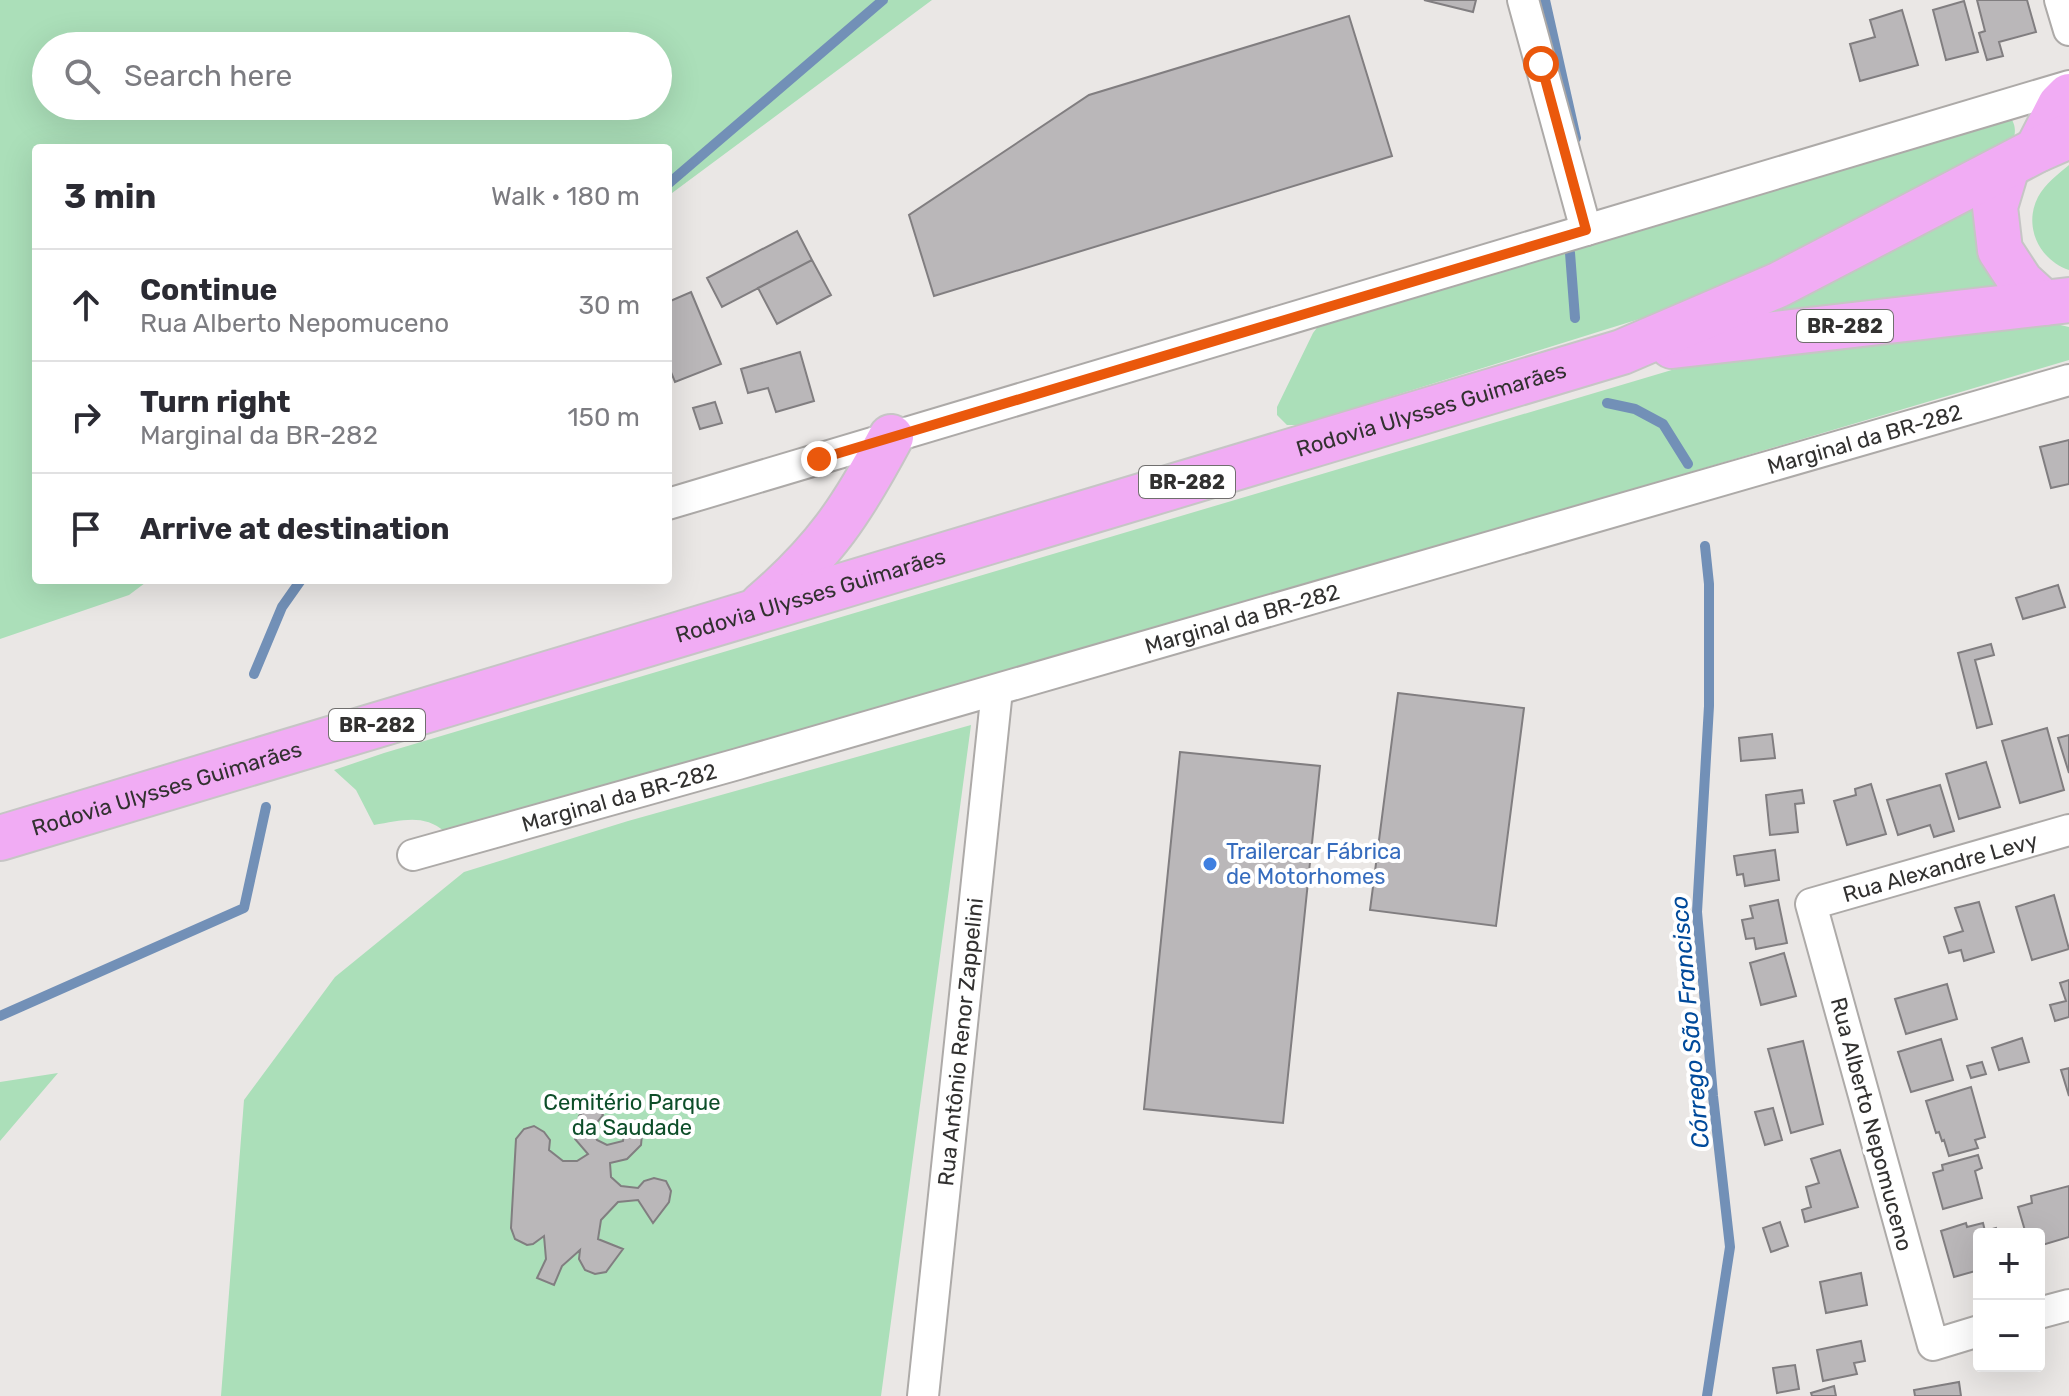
<!DOCTYPE html>
<html lang="en">
<head>
<meta charset="utf-8">
<style>
  body { margin:0; font-family:Rubik,sans-serif; background:#f2f2f3; color:#2b2b33 }
  .controls { position:absolute; right:24px; bottom:24px; display:grid; overflow:hidden; border-radius:8px; box-shadow:0 8px 32px #0002 }
  .controls button { width:72px; height:72px; display:grid; place-items:center; padding:0; border:0; border-bottom:2px solid #e1e1e2; background:#fff; color:#2b2b33; font:40px sans-serif }
  .stop { position:absolute; width:24px; height:24px; margin:-18px; border:6px solid #ea580c; border-radius:50%; background:#fff }
  .stop.end { background:#ea580c; border-color:#fff; box-shadow:0 2px 8px #0008 }
  .list { margin:0; padding:0; list-style:none }
  h2 { display:flex; justify-content:space-between; align-items:center; height:104px; margin:0; padding:0 32px; font-size:34px }
  h2 small { font-size:26px; font-weight:400; color:#7c7c81 }
  .list li { display:grid; grid-template-columns:52px 1fr auto; gap:24px; align-items:center; box-sizing:border-box; height:112px; padding:0 32px; border-top:2px solid #e1e1e2 }
  .list b { display:block; font-size:30px; white-space:nowrap }
  .list p { margin:0; font-size:26px; white-space:nowrap; color:#7c7c81 }
  .list em { font-size:26px; font-style:normal; color:#7c7c81 }
  .icon { flex:none; width:44px; height:44px; fill:none; stroke:currentColor; stroke-width:2; stroke-linecap:round; stroke-linejoin:round }
  .map { position:relative; flex:none; width:2069px; height:1396px; overflow:hidden }
  .search { position:absolute; background:#fff; box-shadow:0 8px 32px #0002; left:32px; top:32px; width:640px; height:88px; display:flex; align-items:center; gap:20px; box-sizing:border-box; padding:0 28px; border-radius:44px; color:#7c7c81; font-size:30px }
  .panel { position:absolute; background:#fff; box-shadow:0 8px 32px #0002; left:32px; top:144px; width:640px; height:440px; border-radius:8px }
  .map>svg:first-child { display:block }
  .green { fill:#abdfb9; fill-rule:evenodd }
  .lines { fill:none; stroke-linecap:round; stroke-linejoin:round }
  .stream { stroke:#7290b7; stroke-width:10 }
  .building { fill:#bab7b9; stroke:#817e80; stroke-width:2 }
  .street-casing { stroke:#adaaa8; stroke-width:34 }
  .highway-casing { stroke:#c6c5c5; stroke-width:48 }
  .street { stroke:#fff; stroke-width:30 }
  .highway { stroke:#f1acf4; stroke-width:44 }
  .route { stroke:#ea580c; stroke-width:10 }
  .shop-dot { fill:#3f7fe0; stroke:#fff; stroke-width:3 }
  .labels { text-anchor:middle; stroke-width:8; stroke-linejoin:round; paint-order:stroke }
  .shield { fill:#fff; stroke:#706f6e; stroke-width:2 }
  .shield-label { font-size:20px; font-weight:bold; fill:#323130 }
  .street-label { font-size:22px; fill:#323130; stroke:#fff }
  .shop-label { font-size:22px; fill:#366cbe; stroke:#fff; text-anchor:start }
  .park-label { font-size:22px; fill:#0d4e29; stroke:#fff }
  .water-label { font-size:24px; font-style:italic; fill:#004a9b; stroke:#fff }
</style>
</head>
<body>
<div class="map">
<svg width="2069" height="1396" viewBox="0 0 2069 1396">
  <rect width="100%" height="100%" fill="#eae7e5"/>
  <path class="green" d="M0 0H932L668 196V148H36V580H149L129 595 0 639ZM46 46H658V106H46Z
    M2009 115C2016 125 2016 131 2013 142L1758 282 1300 425H1287L1277 415V407L1313 333 1322 321Z
    M2069 165V270C2039 260 2023 226 2038 197 2045 184 2058 174 2069 165Z
    M1981 197 2013 299 1710 335Z
    M2056 324 2069 327V360L1674 477 445 832C423 813 401 821 374 825L356 790 334 770 384 753 1702 361Z
    M971 725 881 1396H221L244 1100 335 977 464 872 628 821Z
    M58 1073 0 1141V1082Z"/>
  <g class="lines">
    <path class="stream" d="M1545 0 1576 138
      M668 184 883 0
      M1570 253 1575 318
      M1607 403 1635 409 1663 424 1688 464
      M1705 546 1709 584V706L1697 912 1713 1096 1730 1247 1707 1396
      M254 674 282 607 301 580
      M0 1016 244 908 266 807"/>
  </g>
  <path class="building" d="M1424 0H1476L1473 12Z
    M1977 0H2027L2036 32 1999 42 2003 56 1987 60 1979 33 1985 31Z
    M1964 1 1978 52 1946 60 1933 10Z
    M1902 10 1918 65 1860 81 1850 44 1875 37 1870 20Z
    M1349 16 1392 156 934 296 909 215 1089 95Z
    M797 231 812 260 722 307 707 278Z
    M812 260 831 295 777 324 758 288Z
    M691 292 721 364 675 382 668 365V302Z
    M800 352 814 401 776 412 768 388 748 393 741 369Z
    M715 402 722 423 700 429 693 408Z
    M2069 440V484L2051 488 2040 447Z
    M2058 585 2065 607 2023 619 2016 598Z
    M1991 644 1994 655 1975 660 1992 724 1977 728 1958 653Z
    M1398 693 1524 708 1496 926 1370 910Z
    M2047 728 2064 790 2020 803 2002 741Z
    M1772 734 1775 758 1741 761 1739 738Z
    M2069 735V773L2058 738Z
    M1180 752 1320 766 1283 1123 1144 1109Z
    M1986 762 2000 807 1959 819 1946 774Z
    M1871 784 1886 834 1847 845 1834 801 1856 795 1855 789Z
    M1940 785 1954 831 1934 837 1930 825 1898 835 1887 800Z
    M1802 790 1804 803 1795 804 1798 832 1770 835 1766 795Z
    M1775 850 1779 880 1745 886 1743 874 1737 875 1734 856Z
    M2054 895 2069 949 2032 960 2016 907Z
    M1778 900 1787 943 1756 949 1754 938 1746 939 1742 920 1753 918 1750 906Z
    M1979 902 1994 952 1964 961 1961 950 1949 953 1944 937 1963 931 1955 908Z
    M1784 953 1796 996 1761 1005 1750 963Z
    M2069 980V1017L2055 1021 2050 1005 2066 1001 2060 983Z
    M1947 984 1957 1019 1906 1034 1895 999Z
    M2022 1038 2029 1062 1999 1070 1992 1048Z
    M1941 1039 1953 1080 1911 1092 1898 1052Z
    M1803 1041 1823 1124 1791 1133 1768 1049Z
    M1982 1062 1986 1074 1971 1078 1967 1066Z
    M2069 1068V1096L2061 1070Z
    M1971 1087 1985 1137 1975 1140 1978 1148 1949 1156 1944 1140 1942 1141 1939 1132 1936 1133 1926 1101Z
    M593 1101 603 1115 595 1125 594 1132 597 1140 607 1145 623 1141 625 1125 643 1124 641 1145 627 1159 610 1163 611 1177 621 1186 638 1188 644 1181 654 1178 666 1181 671 1191 669 1202 653 1223 638 1200 618 1202 601 1220 598 1239 623 1249 606 1272 595 1274 585 1270 579 1259 580 1250 562 1266 554 1285 537 1278 546 1259 544 1236 533 1244 527 1245 515 1239 511 1228 516 1139 524 1129 534 1126 544 1132 550 1140 549 1150 563 1161H577L588 1154 575 1139 579 1116Z
    M1773 1108 1782 1140 1765 1145 1755 1112Z
    M1840 1150 1858 1207 1805 1222 1802 1210 1811 1207 1806 1187 1819 1183 1811 1159Z
    M1978 1155 1982 1168 1975 1171 1982 1198 1943 1209 1933 1173 1943 1170 1942 1165Z
    M2069 1186V1237L2039 1246V1234H2026L2018 1207 2032 1203 2031 1196Z
    M1780 1222 1788 1246 1771 1252 1763 1228Z
    M1966 1223 1967 1227 1983 1223 1985 1231 1996 1228 1998 1234H1979V1270L1954 1277 1941 1231Z
    M1861 1273 1867 1305 1826 1313 1820 1282Z
    M1861 1341 1865 1361 1854 1363 1857 1374 1823 1381 1817 1350Z
    M1795 1365 1799 1389 1777 1393 1773 1368Z
    M1959 1382 1961 1396H1915L1914 1390Z
    M1834 1386 1836 1396H1812L1811 1393Z"/>
  <g class="lines">
    <defs>
      <g id="street">
        <path d="M1523 0 1586 230"/>
        <path d="M2060 0 2069 30"/>
        <path d="M668 504 2069 86"/>
        <path id="s1" d="M413 855 738 764 2069 380"/>
        <path d="M2039 1313 2069 1305"/>
        <path id="s2" d="M1979 1331 1933 1345 1811 904 2069 830"/>
        <path id="s3" d="M923 1396 997 690"/>
      </g>
      <g id="highway">
        <path d="M2037 150 2060 105 2069 96"/>
        <path d="M2007 167 1995 207 2000 250 2021 282 2044 303"/>
        <path d="M1672 346 2069 300"/>
        <path d="M762 605C825 551 852 510 891 437"/>
        <path id="s4" d="M0 838 1622 352 1778 285 2037 150 2069 136"/>
      </g>
    </defs>
    <use href="#street" class="street-casing"/>
    <use href="#highway" class="highway-casing"/>
    <use href="#street" class="street"/>
    <use href="#highway" class="highway"/>
  </g>
  <g class="lines">
    <path class="route" d="M819 459 1586 230 1541 64"/>
  </g>
  <circle class="shop-dot" cx="1210" cy="864" r="8"/>
  <g class="labels">
    <g class="shield">
      <rect x="1797" y="310" width="96" height="32" rx="6"/>
      <rect x="1139" y="466" width="96" height="32" rx="6"/>
      <rect x="329" y="709" width="96" height="32" rx="6"/>
    </g>
    <g class="shield-label">
      <text x="1845" y="333">BR-282</text>
      <text x="1187" y="489">BR-282</text>
      <text x="377" y="732">BR-282</text>
    </g>
    <g class="street-label">
      <text dy="8" stroke="none"><textPath href="#s4" startOffset="1494">Rodovia Ulysses Guimarães</textPath></text>
      <text dy="8" stroke="none"><textPath href="#s1" startOffset="1510">Marginal da BR-282</textPath></text>
      <text dy="8" stroke="none"><textPath href="#s4" startOffset="846">Rodovia Ulysses Guimarães</textPath></text>
      <text dy="8" stroke="none"><textPath href="#s1" startOffset="862">Marginal da BR-282</textPath></text>
      <text dy="8" stroke="none"><textPath href="#s4" startOffset="174">Rodovia Ulysses Guimarães</textPath></text>
      <text dy="8" stroke="none"><textPath href="#s1" startOffset="214">Marginal da BR-282</textPath></text>
      <text dy="8" stroke="none"><textPath href="#s2" startOffset="640">Rua Alexandre Levy</textPath></text>
      <text dy="8" stroke="none"><textPath href="#s3" startOffset="356">Rua Antônio Renor Zappelini</textPath></text>
      <text transform="translate(1872 1124) rotate(75)" y="8">Rua Alberto Nepomuceno</text>
    </g>
    <g class="shop-label">
      <text x="1226" y="859">Trailercar Fábrica<tspan x="1226" dy="25">de Motorhomes</tspan></text>
    </g>
    <g class="park-label">
      <text x="632" y="1110">Cemitério Parque<tspan x="632" dy="25">da Saudade</tspan></text>
    </g>
    <g class="water-label">
      <text transform="translate(1690 1022) rotate(-95)" y="8">Córrego São Francisco</text>
    </g>
  </g>
</svg>
<div class="controls">
<button>+</button>
<button>−</button>
</div>
<div class="stop" style="left:1541px;top:64px"></div>
<div class="stop end" style="left:819px;top:459px"></div>
<div class="search"><svg class="icon" aria-label="search" viewBox="0 0 24 24"><circle cx="10" cy="10" r="6"/><path d="M15 15l6 6"/></svg>Search here</div>
<section class="panel">
<h2>3 min<small>Walk · 180 m</small></h2>
<ul class="list">
<li><svg class="icon" aria-label="ahead" viewBox="0 0 24 24"><path d="M12 20V5M6 11l6-6 6 6"/></svg><div><b>Continue</b><p>Rua Alberto Nepomuceno</p></div><em>30 m</em></li>
<li><svg class="icon" aria-label="right" viewBox="0 0 24 24"><path d="M7 20v-9h11M14 6l5 5-5 5"/></svg><div><b>Turn right</b><p>Marginal da BR-282</p></div><em>150 m</em></li>
<li><svg class="icon" aria-label="arrive" viewBox="0 0 24 24"><path d="M6 21V4h12l-3 4 3 4H6"/></svg><div><b>Arrive at destination</b></div></li>
</ul>
</section>
</div>
</body>
</html>
